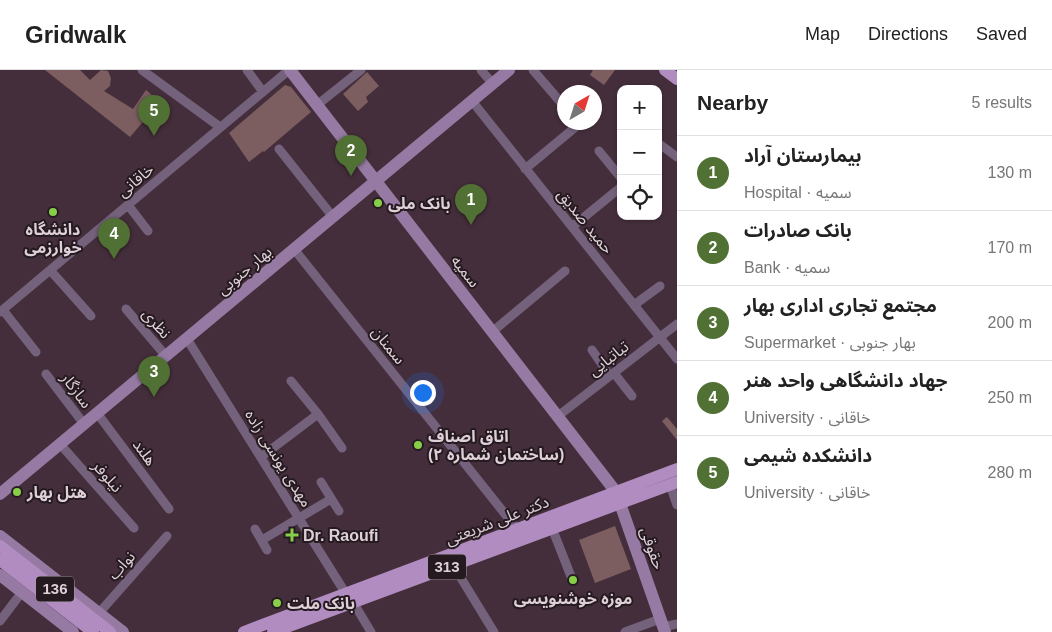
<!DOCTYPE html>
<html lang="en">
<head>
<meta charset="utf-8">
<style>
  body { margin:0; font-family:Helvetica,"Noto Sans Arabic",sans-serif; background:#f6f6f6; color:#222 }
  .controls { position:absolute; right:15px; top:15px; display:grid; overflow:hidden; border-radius:10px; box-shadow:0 1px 4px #0004 }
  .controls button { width:45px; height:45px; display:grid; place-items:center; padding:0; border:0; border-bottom:1px solid #e0e0e0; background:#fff; color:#222; font:25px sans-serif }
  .compass { position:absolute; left:557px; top:15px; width:45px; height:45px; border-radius:50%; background:#fff; box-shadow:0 1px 4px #0004; rotate:39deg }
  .you { position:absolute; left:422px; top:322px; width:18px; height:18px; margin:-12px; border:4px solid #fff; border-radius:50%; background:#1a73e8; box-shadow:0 0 0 8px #1a73e833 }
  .badge { display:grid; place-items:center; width:32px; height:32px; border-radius:50%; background:#507034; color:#fff; font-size:16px; font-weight:700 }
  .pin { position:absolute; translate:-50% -41px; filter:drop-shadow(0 1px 2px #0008) }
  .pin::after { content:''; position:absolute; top:26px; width:18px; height:15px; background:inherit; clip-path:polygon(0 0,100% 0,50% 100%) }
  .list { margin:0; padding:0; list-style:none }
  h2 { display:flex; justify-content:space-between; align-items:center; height:65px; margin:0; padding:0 20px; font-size:21px }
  h2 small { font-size:16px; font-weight:400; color:#767676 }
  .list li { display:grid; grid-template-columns:32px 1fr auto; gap:15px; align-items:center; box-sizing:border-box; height:75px; padding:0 20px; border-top:1px solid #e0e0e0 }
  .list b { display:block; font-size:19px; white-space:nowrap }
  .list p { margin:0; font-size:16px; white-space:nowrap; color:#767676 }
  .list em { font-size:16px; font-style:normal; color:#767676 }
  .icon { flex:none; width:28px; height:28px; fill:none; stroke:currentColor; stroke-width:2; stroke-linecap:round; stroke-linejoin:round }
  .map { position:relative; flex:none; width:677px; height:562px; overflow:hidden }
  header { display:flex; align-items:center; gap:30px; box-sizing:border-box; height:70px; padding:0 25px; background:#fff; border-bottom:1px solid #e0e0e0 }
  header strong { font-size:24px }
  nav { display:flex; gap:28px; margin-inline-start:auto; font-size:18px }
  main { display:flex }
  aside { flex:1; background:#fff }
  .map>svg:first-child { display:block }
  .building { fill:#7c5e60 }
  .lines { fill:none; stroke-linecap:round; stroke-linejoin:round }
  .minor { stroke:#74627c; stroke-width:9 }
  .secondary { stroke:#967aa3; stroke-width:12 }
  .primary { stroke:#b08cc1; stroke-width:12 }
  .primary-bridge { stroke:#b08cc1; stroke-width:12 }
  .poi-dot { fill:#88cf49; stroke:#251a20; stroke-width:2 }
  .labels { text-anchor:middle; stroke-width:4; stroke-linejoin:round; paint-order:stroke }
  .shield { fill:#251a20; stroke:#a799a1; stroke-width:1 }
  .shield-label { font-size:15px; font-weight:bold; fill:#dfd0d8 }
  .street-label { font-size:16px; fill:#dfd0d8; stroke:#251a20 }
  .poi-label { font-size:16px; font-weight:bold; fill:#dfd0d8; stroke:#251a20; text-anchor:start }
</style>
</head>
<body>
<header>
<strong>Gridwalk</strong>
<nav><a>Map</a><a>Directions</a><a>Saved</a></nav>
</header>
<main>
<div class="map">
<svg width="677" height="562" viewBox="0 0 677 562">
  <rect width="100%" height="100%" fill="#452e3b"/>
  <path class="building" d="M45 0H80L90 10 101 0 108 1 111 8 110 16 104 21 133 39 146 20 160 32 130 67Z
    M593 0H615L604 15 590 5Z
    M367 2 379 16 366 27 368 32 358 41 343 24Z
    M285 15 291 17 311 42 264 82 263 81 249 92 229 63Z
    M667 347 677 359V370L662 351Z
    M615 456 631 499 595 513 579 470Z"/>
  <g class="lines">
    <path class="minor" d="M142 0 220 57
      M247 0 263 22
      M481 0 493 14
      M533 0 564 36
      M472 31 677 289
      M317 35 361 0
      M658 73 677 87
      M279 79 333 147
      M599 81 621 108
      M525 99 578 55
      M128 135 148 161
      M572 157 621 117
      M294 179 517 459
      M50 200 91 246
      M634 235 660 216
      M126 239 166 286
      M3 240 36 282
      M0 242 289 0
      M492 262 565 201
      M187 269 346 524
      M592 280 610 306
      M614 303 632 326
      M46 304 84 354
      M291 311 318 344 342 378
      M97 343 169 439
      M558 346 677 254
      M60 374 134 458
      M261 387 318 344
      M321 412 339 441
      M670 415 677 435
      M552 458 572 509
      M255 459 267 480
      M262 470 331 429
      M453 495 494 562
      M353 532 371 562
      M99 543 167 466
      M0 551 22 522
      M663 557 677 554
      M625 562 660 549"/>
    <path class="secondary" d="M290 0 616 422 665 562
      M0 424 509 0
      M0 466 123 562
      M0 505 73 562"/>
    <path class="primary" d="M665 0 677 9
      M244 562 677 399
      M273 562 677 412"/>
    <path class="primary-bridge" d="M0 476 110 562
      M0 490 93 562"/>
  </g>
  <g class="poi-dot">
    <circle cx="378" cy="133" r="5"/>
    <circle cx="53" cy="142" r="5"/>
    <circle cx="418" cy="375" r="5"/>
    <circle cx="17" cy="422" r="5"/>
    <path d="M289.5 457.5h5v5h5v5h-5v5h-5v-5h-5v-5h5z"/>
    <circle cx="573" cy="510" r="5"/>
    <circle cx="277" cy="533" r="5"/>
  </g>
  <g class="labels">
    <g class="shield">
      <rect x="428" y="484.5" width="38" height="25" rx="4"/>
      <rect x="36" y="506.5" width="38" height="25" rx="4"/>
    </g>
    <g class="shield-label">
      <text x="447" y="502">313</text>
      <text x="55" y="524">136</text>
    </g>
    <g class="street-label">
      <text transform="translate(135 110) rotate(-40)" y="6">خاقانی</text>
      <text transform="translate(586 151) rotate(51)" y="6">حمید صدیق</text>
      <text transform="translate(244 200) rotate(-40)" y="6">بهار جنوبی</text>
      <text transform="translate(466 201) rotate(52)" y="6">سمیه</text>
      <text transform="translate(157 253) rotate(49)" y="6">نظری</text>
      <text transform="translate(389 275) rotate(51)" y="6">سمنان</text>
      <text transform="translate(608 288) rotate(-38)" y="6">تباتبایی</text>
      <text transform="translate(77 320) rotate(53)" y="6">سازگار</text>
      <text transform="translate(145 382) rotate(54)" y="6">هلند</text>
      <text transform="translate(279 388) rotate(58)" y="6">مهدی یونسی زاده</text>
      <text transform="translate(108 406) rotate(49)" y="6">نیلوفر</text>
      <text transform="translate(497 450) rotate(-21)" y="6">دکتر علی شریعتی</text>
      <text transform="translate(653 478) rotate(71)" y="6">حقوقی</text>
      <text transform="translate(121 495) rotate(-48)" y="6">نواب</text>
    </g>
    <g class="poi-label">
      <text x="388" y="139">بانک ملی</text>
      <text x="53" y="165" text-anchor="middle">دانشگاه<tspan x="53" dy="18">خوارزمی</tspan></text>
      <text x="428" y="372">اتاق اصناف<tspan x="428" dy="18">(ساختمان شماره ۲)</tspan></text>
      <text x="27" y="428">هتل بهار</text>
      <text x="303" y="471">Dr. Raoufi</text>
      <text x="573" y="534" text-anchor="middle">موزه خوشنویسی</text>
      <text x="287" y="539">بانک ملت</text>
    </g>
  </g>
</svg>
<div class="controls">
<button>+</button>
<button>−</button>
<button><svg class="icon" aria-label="locate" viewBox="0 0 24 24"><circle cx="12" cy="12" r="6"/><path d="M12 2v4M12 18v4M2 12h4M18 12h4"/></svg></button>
</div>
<svg class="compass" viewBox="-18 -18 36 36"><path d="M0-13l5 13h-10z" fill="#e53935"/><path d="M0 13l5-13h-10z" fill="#767676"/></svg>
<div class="you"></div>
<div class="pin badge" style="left:471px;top:155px">1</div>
<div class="pin badge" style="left:351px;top:106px">2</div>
<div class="pin badge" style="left:154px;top:327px">3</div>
<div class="pin badge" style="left:114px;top:189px">4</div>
<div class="pin badge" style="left:154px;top:66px">5</div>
</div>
<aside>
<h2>Nearby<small>5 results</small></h2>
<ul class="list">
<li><span class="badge">1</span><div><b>بیمارستان آراد</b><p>Hospital · سمیه</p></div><em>130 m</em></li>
<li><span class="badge">2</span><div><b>بانک صادرات</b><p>Bank · سمیه</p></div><em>170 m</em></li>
<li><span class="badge">3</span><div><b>مجتمع تجاری اداری بهار</b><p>Supermarket · بهار جنوبی</p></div><em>200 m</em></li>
<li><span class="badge">4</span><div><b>جهاد دانشگاهی واحد هنر</b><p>University · خاقانی</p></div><em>250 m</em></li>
<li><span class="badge">5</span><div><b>دانشکده شیمی</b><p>University · خاقانی</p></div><em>280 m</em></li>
</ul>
</aside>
</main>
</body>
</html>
